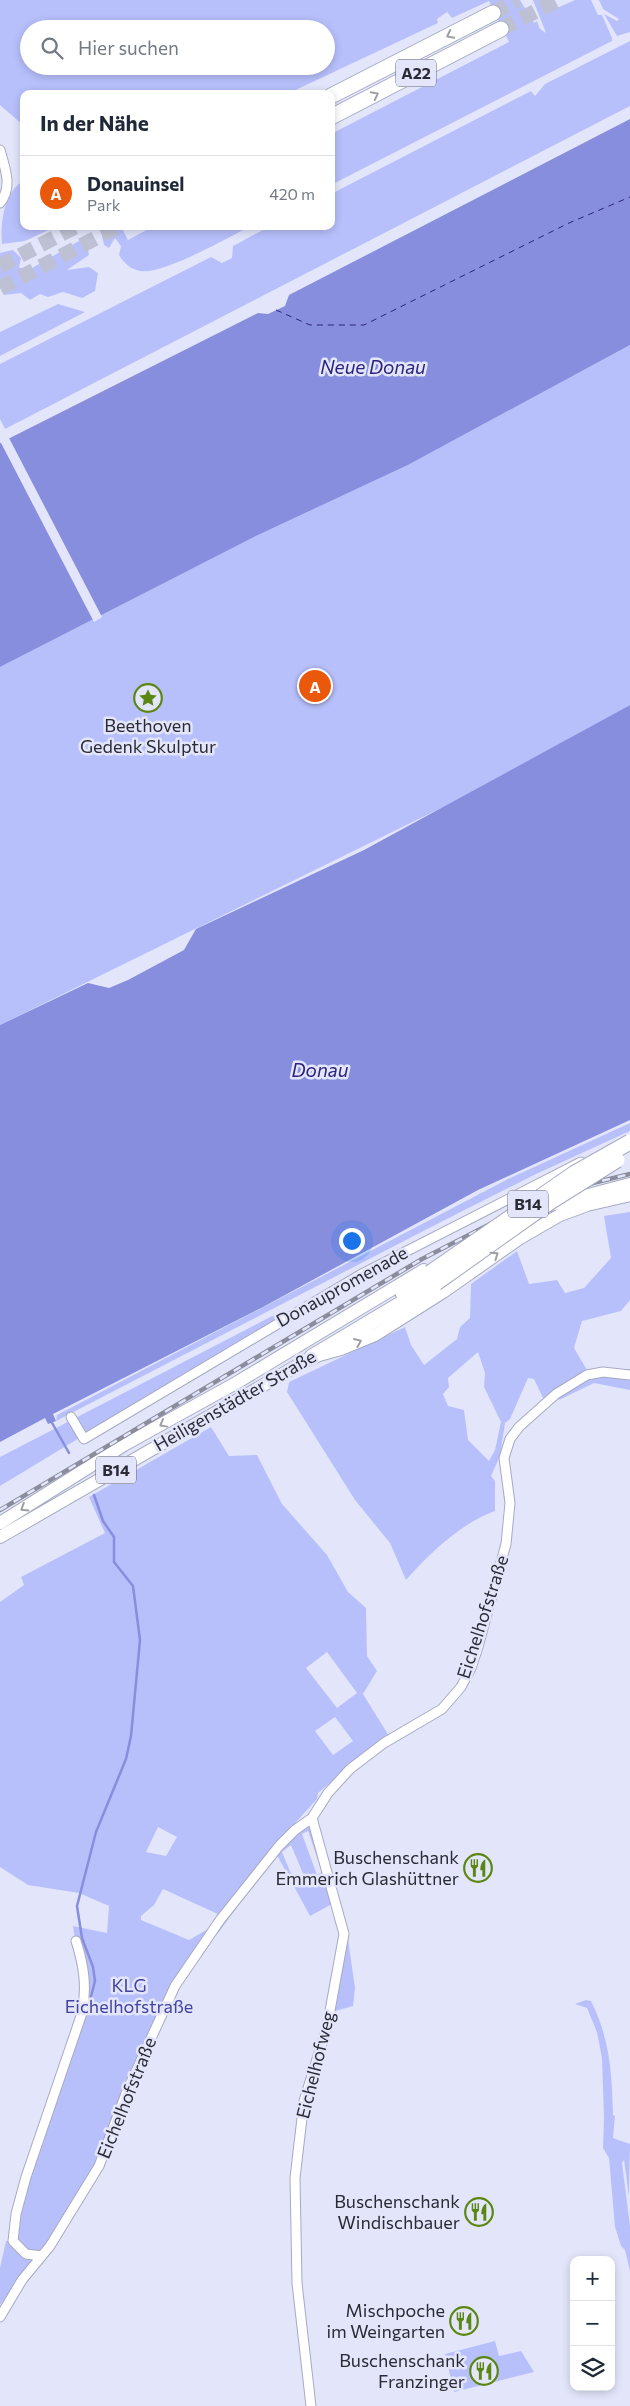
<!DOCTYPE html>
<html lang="de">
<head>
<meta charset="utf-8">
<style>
  body { margin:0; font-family:Commissioner,sans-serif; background:#f6f6f7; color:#1f2937 }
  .controls { position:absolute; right:15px; bottom:15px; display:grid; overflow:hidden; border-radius:10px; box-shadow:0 2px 8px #0003 }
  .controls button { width:45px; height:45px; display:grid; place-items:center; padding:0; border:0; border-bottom:1px solid #e0e1e3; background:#fff; color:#1f2937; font:25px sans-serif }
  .you { position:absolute; left:351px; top:1240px; width:18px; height:18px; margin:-12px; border:4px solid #fff; border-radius:50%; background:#1a73e8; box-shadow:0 0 0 8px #1a73e833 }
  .badge { display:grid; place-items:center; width:32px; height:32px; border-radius:50%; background:#ea580c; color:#fff; font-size:16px; font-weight:700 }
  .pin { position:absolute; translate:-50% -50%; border:2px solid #fff; box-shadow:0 1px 5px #0006 }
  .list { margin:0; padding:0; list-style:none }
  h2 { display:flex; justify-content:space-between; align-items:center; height:65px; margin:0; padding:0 20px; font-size:21px }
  h2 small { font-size:16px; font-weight:400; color:#747a83 }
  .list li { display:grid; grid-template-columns:32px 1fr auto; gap:15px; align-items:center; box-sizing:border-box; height:75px; padding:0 20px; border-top:1px solid #e0e1e3 }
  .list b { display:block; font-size:19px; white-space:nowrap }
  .list p { margin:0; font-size:16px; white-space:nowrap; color:#747a83 }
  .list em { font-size:16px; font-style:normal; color:#747a83 }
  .icon { flex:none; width:28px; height:28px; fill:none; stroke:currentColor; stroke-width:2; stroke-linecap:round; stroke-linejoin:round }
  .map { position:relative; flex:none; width:630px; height:2406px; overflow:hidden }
  .search { position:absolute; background:#fff; box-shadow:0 2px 8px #0003; left:20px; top:20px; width:315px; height:55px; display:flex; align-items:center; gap:12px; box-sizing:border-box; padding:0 18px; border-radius:28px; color:#747a83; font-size:19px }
  .panel { position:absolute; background:#fff; box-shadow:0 2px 8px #0003; left:20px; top:90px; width:315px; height:140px; border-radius:10px }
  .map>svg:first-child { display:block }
  .green { fill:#b8c0fc; fill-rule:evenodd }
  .water { fill:#878ede }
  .pier { fill:#e3e6fb }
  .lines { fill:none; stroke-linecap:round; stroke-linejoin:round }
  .stream { stroke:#878ede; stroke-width:2.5 }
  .ferry { stroke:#2b237e; stroke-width:1; stroke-dasharray:6 5; stroke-linecap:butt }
  .highway-tunnel { stroke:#bec1d3; stroke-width:15; stroke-dasharray:15 8; stroke-linecap:butt }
  .street-casing { stroke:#a6aac2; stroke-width:11 }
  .primary-casing { stroke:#a6aac2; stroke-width:14 }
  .highway-casing { stroke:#a6aac2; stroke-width:17 }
  .street { stroke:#fff; stroke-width:9 }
  .primary { stroke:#fff; stroke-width:12 }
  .highway { stroke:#fff; stroke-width:15 }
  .rail-casing { stroke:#8b8d9d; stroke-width:4.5 }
  .rail { stroke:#e3e6fb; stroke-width:2.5; stroke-dasharray:8; stroke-linecap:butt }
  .highway-bridge-casing { stroke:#a6aac2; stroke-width:17; stroke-linecap:butt }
  .highway-bridge { stroke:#fff; stroke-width:15 }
  .oneway { stroke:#9fa0a4 }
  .labels { text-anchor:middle; stroke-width:5; stroke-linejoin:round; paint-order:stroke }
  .shield { fill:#e3e6fb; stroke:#626370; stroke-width:1 }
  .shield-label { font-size:16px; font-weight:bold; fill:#2a2b35 }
  .poi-label { font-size:18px; fill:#2a2b35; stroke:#e3e6fb; text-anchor:end }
  .street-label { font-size:18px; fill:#2a2b35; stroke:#e3e6fb }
  .park-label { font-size:18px; fill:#4443a0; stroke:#e3e6fb }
  .water-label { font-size:19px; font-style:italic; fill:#2b237e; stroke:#e3e6fb }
</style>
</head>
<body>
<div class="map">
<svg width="630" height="2406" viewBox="0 0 630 2406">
  <rect width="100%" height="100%" fill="#e3e6fb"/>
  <path class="green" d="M0 0H520L534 23 537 21 540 29 546 33 533 0H545L557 8 575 0H591L598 15H602L612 38V41L331 185V134L509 42 489 1 452 18 447 12 437 19 438 23 287 94H24V126L0 105ZM29 29H326V66H29Z
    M599 0H630V32L617 36 604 14 617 21 619 19 603 9Z
    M630 41V106L5 429 0 419V364L211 257 222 263 232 258 233 246 270 226H331V194L531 91 535 96 545 84Z
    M24 164V226H57L25 241 2 244C0 225 4 192 22 182L20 170Z
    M100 226H121L128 240 154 226H251C227 238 163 275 140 271 130 269 124 263 119 255L121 246 115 238 109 248 104 245Z
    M79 241 88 249 89 255 67 270 89 267 98 273 95 291 82 298 63 292 48 297 40 294 30 300 21 293 4 295 0 281V253L13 250 21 258 19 268H32Z
    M58 304 85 312 0 356V332Z
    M630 345V705L445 806 0 1025V667L256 536 408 465Z
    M630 1123V1131L534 1175 435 1225 56 1421 57 1415 508 1179Z
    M630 1212V1300L621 1311 582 1321 574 1348 587 1370 630 1369V1390L594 1383 559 1400 560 1389 543 1398 534 1379 528 1378 510 1419 505 1423 500 1456 491 1476 495 1481V1511C461 1523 429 1554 406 1580L390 1543 355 1500 287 1392 289 1382 405 1327 411 1345 424 1365 457 1339 460 1327 470 1318 471 1284 517 1251 529 1284 557 1280 565 1293 584 1288 611 1258 604 1216ZM478 1352 485 1373 484 1387 501 1422 495 1450 489 1461 468 1440 464 1410 448 1406 443 1394 449 1387 448 1378Z
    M278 1313V1318L0 1486V1457Z
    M211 1427 229 1456 257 1455 282 1504 327 1555 348 1592 366 1608 367 1656 377 1671 363 1694 389 1736 363 1754 318 1793 317 1799 276 1844 261 1874 219 1932 187 1964 122 2087 118 2102 119 2104 97 2164 48 2244 41 2253 26 2255 34 2261 0 2305V2268L6 2241H12L13 2230 84 1999 73 1926 107 1933 109 1906 79 1893 28 1885 0 1867V1602L24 1585 21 1577 105 1533 89 1497ZM327 1652 357 1693 337 1708 306 1668ZM335 1717 353 1741 333 1755 315 1731ZM158 1827 177 1837 166 1856 146 1852ZM163 1889 220 1915 213 1926 189 1940 141 1920V1916L154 1905Z
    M307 1826 312 1829 334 1903 310 1916 277 1855 302 1828ZM308 1831 322 1872 317 1875 302 1834ZM291 1845 304 1876 294 1881 282 1852Z
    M347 1932 355 1988 353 2006 332 2012Z
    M586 2000 591 2001C610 2039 612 2074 613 2115L615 2116 613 2138 630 2144 629 2197 624 2160 622 2163 630 2226V2271L625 2250 621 2246 615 2227 609 2158 603 2148 604 2118 602 2058 597 2032 587 2008 575 2004Z
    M495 2341 499 2356 521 2351 534 2372 454 2392 445 2354Z"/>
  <path class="water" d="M630 119V345L408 465 256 536 0 667V443L258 313 268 314 285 306 289 295Z
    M630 705V1120L478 1190 263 1307 53 1414 56 1421 48 1424 45 1418 0 1442V1025L88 983 109 988 128 980 184 950 196 929 364 850Z"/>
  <path class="pier" d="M8 436 102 617 94 622 0 441Z"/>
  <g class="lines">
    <path class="stream" d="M51 1421 69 1453
      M88 2008 95 1981 93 1967 82 1938 77 1906 96 1832 126 1759 131 1736 140 1640 133 1586 114 1562V1537L103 1521 94 1495"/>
    <path class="ferry" d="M276 310 310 325H364L569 223 630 197"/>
    <path class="highway-tunnel" d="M493 13 518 0
      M501 29 558 0
      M0 266 77 226
      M0 288 119 226"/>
    <defs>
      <path id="street" d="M0 150C5 168 13 187 0 203
        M71 1417 84 1439 360 1275 581 1162
        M42 2256 26 2254 13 2241 16 2214 26 2177 82 2013C87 1987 84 1966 76 1941
        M0 2317 22 2280 50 2246 99 2166 127 2091 175 1986 220 1920 279 1846 295 1830 312 1818 328 1793 350 1769 384 1743 442 1709 461 1687 471 1668 478 1647 506 1544 510 1503 504 1458 510 1439 519 1427 556 1394 587 1375 603 1372 630 1375
        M311 2406 297 2283 295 2178 304 2101 327 2027 344 1934 312 1818"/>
      <path id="primary" d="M550 1205 630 1184
        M0 1523 124 1445 236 1383 424 1270
        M0 1537 312 1357 341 1349 375 1335 443 1292 520 1238 560 1215 587 1205 630 1195"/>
      <path id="highway" d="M331 96 493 13
        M331 117 501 29
        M403 1293 430 1273
        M312 1357 436 1283"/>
    </defs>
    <use href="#street" class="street-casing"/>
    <use href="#primary" class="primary-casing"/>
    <use href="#highway" class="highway-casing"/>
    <use href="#street" class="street"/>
    <use href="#primary" class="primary"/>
    <use href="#highway" class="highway"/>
    <defs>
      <path id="rail" d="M0 1510 422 1259 525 1206 593 1183 630 1174"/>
    </defs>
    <use href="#rail" class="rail-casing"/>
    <use href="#rail" class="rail"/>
    <defs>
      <path id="highway-bridge" d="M430 1273 575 1173 630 1142
        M436 1283 550 1202 617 1160"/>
    </defs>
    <use href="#highway-bridge" class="highway-bridge-casing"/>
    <use href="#highway-bridge" class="highway-bridge"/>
  </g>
  <defs><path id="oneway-chevron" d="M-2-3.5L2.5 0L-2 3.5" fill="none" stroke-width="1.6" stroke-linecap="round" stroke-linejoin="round" transform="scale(1.25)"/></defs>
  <g class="oneway">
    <use href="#oneway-chevron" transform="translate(450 35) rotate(153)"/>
    <use href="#oneway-chevron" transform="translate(375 95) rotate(-27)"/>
    <use href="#oneway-chevron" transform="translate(495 1255) rotate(-35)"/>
    <use href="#oneway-chevron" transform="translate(358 1342) rotate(-23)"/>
    <use href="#oneway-chevron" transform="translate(163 1424) rotate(151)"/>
    <use href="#oneway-chevron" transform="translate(24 1508) rotate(148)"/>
  </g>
  <defs>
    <symbol id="sight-ring" viewBox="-11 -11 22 22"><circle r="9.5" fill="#e3e6fb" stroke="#5c8612" stroke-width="1.5"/><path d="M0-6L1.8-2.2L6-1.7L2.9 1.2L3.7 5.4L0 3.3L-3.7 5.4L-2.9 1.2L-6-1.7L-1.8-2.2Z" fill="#5c8612"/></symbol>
    <symbol id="restaurant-ring" viewBox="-11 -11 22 22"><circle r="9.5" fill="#e3e6fb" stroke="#5c8612" stroke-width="1.5"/><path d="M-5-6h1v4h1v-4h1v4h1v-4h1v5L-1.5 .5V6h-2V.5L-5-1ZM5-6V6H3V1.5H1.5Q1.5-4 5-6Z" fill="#5c8612"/></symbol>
  </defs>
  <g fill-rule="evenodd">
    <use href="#sight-ring" x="132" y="682" width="32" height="32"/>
    <use href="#restaurant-ring" x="462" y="1852" width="32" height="32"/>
    <use href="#restaurant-ring" x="463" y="2196" width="32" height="32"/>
    <use href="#restaurant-ring" x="448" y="2305" width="32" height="32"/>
    <use href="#restaurant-ring" x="468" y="2355" width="32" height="32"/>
  </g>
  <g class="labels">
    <g class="shield">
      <rect x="396" y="59.5" width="40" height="27" rx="4"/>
      <rect x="508" y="1190.5" width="40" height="27" rx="4"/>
      <rect x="96" y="1456.5" width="40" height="27" rx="4"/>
    </g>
    <g class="shield-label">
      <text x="416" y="79">A22</text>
      <text x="528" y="1210">B14</text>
      <text x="116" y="1476">B14</text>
    </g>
    <g class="poi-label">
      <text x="148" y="732" text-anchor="middle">Beethoven<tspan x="148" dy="21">Gedenk Skulptur</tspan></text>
      <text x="459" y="1864">Buschenschank<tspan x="459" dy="21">Emmerich Glashüttner</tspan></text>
      <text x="460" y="2208">Buschenschank<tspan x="460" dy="21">Windischbauer</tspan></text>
      <text x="445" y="2317">Mischpoche<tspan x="445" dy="21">im Weingarten</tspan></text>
      <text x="465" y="2367">Buschenschank<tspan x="465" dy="21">Franzinger</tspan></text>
    </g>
    <g class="street-label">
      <text transform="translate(342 1287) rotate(-29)" y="6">Donaupromenade</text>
      <text transform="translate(235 1401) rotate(-30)" y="6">Heiligenstädter Straße</text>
      <text transform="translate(483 1617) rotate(-72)" y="6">Eichelhofstraße</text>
      <text transform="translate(316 2065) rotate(-76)" y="6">Eichelhofweg</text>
      <text transform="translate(127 2098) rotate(-68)" y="6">Eichelhofstraße</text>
    </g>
    <g class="park-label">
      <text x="129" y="1992">KLG<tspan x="129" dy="21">Eichelhofstraße</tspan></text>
    </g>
    <g class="water-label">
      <text x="373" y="374">Neue Donau</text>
      <text x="320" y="1077">Donau</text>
    </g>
  </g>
</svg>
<div class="controls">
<button>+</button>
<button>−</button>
<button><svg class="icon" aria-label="layers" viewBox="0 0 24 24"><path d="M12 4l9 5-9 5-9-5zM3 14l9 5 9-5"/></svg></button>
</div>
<div class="you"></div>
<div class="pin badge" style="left:315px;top:686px">A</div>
<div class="search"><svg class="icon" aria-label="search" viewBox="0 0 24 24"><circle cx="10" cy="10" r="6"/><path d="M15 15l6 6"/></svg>Hier suchen</div>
<section class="panel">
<h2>In der Nähe<small></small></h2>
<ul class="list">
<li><span class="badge">A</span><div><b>Donauinsel</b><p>Park</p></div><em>420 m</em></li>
</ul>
</section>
</div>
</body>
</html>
